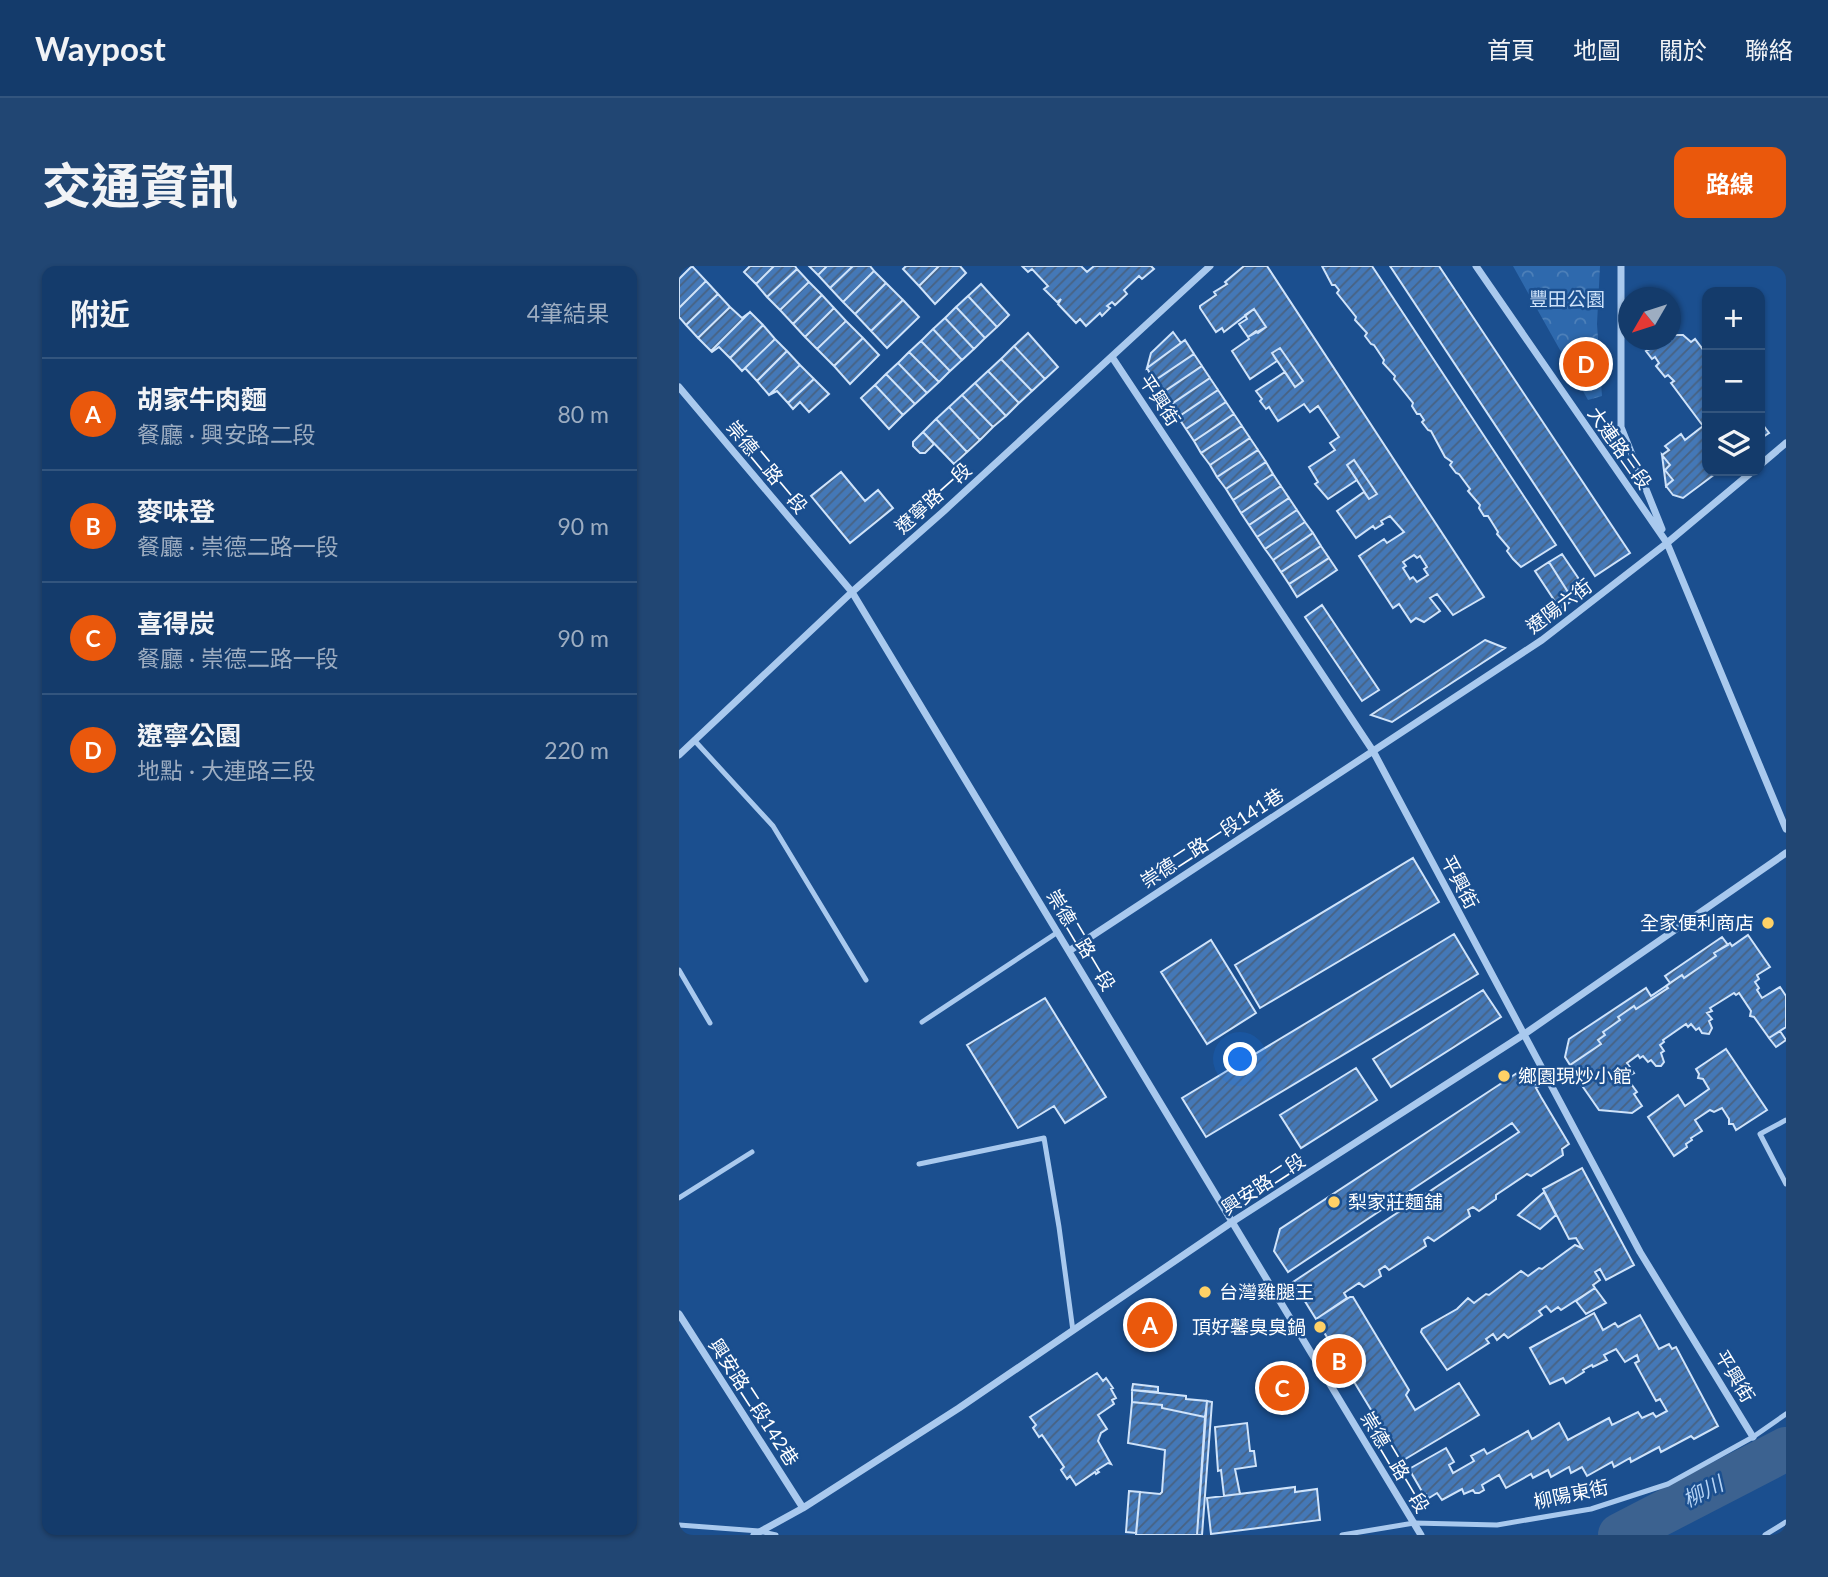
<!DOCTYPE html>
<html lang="zh-TW">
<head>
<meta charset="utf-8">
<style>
  body { margin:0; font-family:Lato,"Noto Sans TC",sans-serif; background:#214673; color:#f1f3f6 }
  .controls { position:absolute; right:21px; top:21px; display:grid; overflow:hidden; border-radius:14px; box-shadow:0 2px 5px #0004 }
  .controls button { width:63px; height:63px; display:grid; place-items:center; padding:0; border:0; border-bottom:2px solid #33557e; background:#143b6b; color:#f1f3f6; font:35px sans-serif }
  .compass { position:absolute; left:939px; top:21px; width:63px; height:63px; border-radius:50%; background:#143b6b; box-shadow:0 2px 5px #0004; rotate:231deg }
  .you { position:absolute; left:562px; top:794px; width:24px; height:24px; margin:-18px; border:5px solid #fff; border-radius:50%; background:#1a73e8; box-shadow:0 0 0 10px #1a73e833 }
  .badge { display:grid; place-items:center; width:46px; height:46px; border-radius:50%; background:#ea580c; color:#fff; font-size:23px; font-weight:700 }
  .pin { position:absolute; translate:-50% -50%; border:4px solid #fff; box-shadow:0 2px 7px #0006 }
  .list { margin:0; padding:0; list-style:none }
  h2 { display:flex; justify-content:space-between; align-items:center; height:91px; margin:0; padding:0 28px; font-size:30px }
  h2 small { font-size:23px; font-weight:400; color:#9dadc1 }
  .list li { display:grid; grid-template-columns:46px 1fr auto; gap:21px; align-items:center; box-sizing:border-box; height:112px; padding:0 28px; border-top:2px solid #33557e }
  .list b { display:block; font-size:26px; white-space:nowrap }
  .list p { margin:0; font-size:23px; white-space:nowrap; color:#9dadc1 }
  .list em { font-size:23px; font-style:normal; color:#9dadc1 }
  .icon { flex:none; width:38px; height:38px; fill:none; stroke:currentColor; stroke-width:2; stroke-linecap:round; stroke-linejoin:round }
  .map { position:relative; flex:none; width:1107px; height:1269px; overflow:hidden; border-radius:14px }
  header { display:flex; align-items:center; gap:42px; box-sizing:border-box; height:98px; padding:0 35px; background:#143b6b; border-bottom:2px solid #33557e }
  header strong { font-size:33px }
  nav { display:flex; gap:38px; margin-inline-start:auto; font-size:24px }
  .intro { display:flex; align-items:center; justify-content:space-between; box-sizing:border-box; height:168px; padding:0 42px }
  h1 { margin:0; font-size:49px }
  .button { padding:18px 32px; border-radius:14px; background:#ea580c; color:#fff; font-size:24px; font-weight:700 }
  main { display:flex; gap:42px; padding:0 42px }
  aside { flex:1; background:#143b6b; border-radius:14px; box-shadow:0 2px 5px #0004 }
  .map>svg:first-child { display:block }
  .park { fill:url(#park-crowns) }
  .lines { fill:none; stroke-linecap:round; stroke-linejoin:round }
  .river { stroke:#3c6290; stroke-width:44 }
  .building { fill:url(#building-hatch); stroke:#cfe3fa; stroke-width:2; fill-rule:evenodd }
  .service { stroke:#a9c9ee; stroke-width:5 }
  .minor { stroke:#a9c9ee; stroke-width:7 }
  .poi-dot { fill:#ffd166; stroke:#1b4f8f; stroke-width:2.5 }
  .labels { text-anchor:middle; stroke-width:5; stroke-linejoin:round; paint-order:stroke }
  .park-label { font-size:19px; fill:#cfe3fa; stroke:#1b4f8f }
  .street-label { font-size:19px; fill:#fff; stroke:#1b4f8f }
  .poi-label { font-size:19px; fill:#fff; stroke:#1b4f8f; text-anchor:start }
  .water-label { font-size:21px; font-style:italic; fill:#b5d3f5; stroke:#1b4f8f }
</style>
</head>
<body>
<header>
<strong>Waypost</strong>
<nav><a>首頁</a><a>地圖</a><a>關於</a><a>聯絡</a></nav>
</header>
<div class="intro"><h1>交通資訊</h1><a class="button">路線</a></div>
<main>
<aside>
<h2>附近<small>4筆結果</small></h2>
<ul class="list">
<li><span class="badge">A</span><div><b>胡家牛肉麵</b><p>餐廳 · 興安路二段</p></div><em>80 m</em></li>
<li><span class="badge">B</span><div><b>麥味登</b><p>餐廳 · 崇德二路一段</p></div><em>90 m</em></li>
<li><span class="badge">C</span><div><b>喜得炭</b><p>餐廳 · 崇德二路一段</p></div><em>90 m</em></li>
<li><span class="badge">D</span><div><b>遼寧公園</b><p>地點 · 大連路三段</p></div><em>220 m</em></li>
</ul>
</aside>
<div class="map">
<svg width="1107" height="1269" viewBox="0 0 1107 1269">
  <defs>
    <pattern id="park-crowns" width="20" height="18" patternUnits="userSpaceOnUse" patternTransform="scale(1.75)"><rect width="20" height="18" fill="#2e69ad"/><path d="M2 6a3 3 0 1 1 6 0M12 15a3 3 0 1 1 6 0" fill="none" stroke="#4d80b9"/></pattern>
    <pattern id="building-hatch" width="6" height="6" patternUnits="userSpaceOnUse" patternTransform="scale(1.75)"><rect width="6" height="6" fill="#4478b7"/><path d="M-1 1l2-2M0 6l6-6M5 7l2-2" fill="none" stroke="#486282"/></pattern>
  </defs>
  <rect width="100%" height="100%" fill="#1b4f8f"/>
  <path class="park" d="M834 0H921L918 58 923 130 909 134Z"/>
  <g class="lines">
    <path class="river" d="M941 1269 1107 1183"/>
  </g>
  <path class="building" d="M13 0 27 15 0 42V13Z
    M71 0H95L77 18 65 6Z
    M95 0H116L118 3 88 31 77 18Z
    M130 0H148L139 9Z
    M148 0H174L151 22 139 9Z
    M174 0H191L195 5 164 36 151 22Z
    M227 0H260L240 20 224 3Z
    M260 0H281L287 7 256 38 240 20Z
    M343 0H402L408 6 415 0H472L475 3 463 13 460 10 445 24 448 28 436 39 433 36 428 40 431 42 423 50 421 47 407 60 401 53 397 57 379 38 382 33 378 36 365 23 369 20 353 3 349 6Z
    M565 0H588L805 331 774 349 758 328 751 332 761 345 745 356 737 352 732 356 720 338 714 342 680 290 705 273 708 277 725 266 711 250 702 255 704 258 696 263 694 260 677 272 658 245 685 226 690 233 698 228 675 194 668 199 678 214 649 233 636 218 639 216 630 201 656 184 651 177 660 171 639 140 631 146 625 138 599 155 590 141 587 143 581 135 583 133 577 125 606 106 616 121 624 115 601 82 593 87 598 95 571 113 553 85 570 73 569 71 577 65 579 67 587 61 575 43 545 66 543 62 537 66 521 42V40L537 29 535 26 548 18 546 16ZM735 289 738 292 741 290 748 301 745 303 749 309 738 316 734 311 731 313 724 302 727 300 724 296Z
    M643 0H693L877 279 842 301 834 293 828 285 830 282 818 268 819 266 809 250H805L800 242 801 239 789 225 791 223 780 208 777 207 771 199 773 196 766 191 752 165 749 164 743 156 745 154 741 148H738L733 140 734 137 715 113 716 110 704 97 705 94 695 79 692 78 686 70 688 67 676 54 677 51 658 27 660 24 656 19H653Z
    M711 0H760L951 287 916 310Z
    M118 3 130 16 101 44 88 31Z
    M195 5 207 17 176 48 164 36Z
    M27 15 39 28 7 59 0 51V42Z
    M130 16 143 29 114 58 101 44Z
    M207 17 224 34 192 65 176 48Z
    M302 18 330 49 318 61 289 30Z
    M39 28 51 41 19 72 7 59Z
    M143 29 155 42 126 71 114 58Z
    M289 30 318 61 306 72 277 41Z
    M224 34 240 51 208 82 192 65Z
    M51 41 63 52 71 46 32 85 19 72Z
    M277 41 306 72 295 83 266 52Z
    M155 42 167 55 138 83 126 71Z
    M575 43 587 61 569 71 560 58 568 53 566 49Z
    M71 46 84 59 51 92 40 81 33 86 32 85Z
    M266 52 295 83 283 94 254 63Z
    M167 55 184 72 155 100 138 83Z
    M84 59 96 73 63 105 51 92Z
    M254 63 283 94 271 105 242 75Z
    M494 66 502 77 468 102 472 87Z
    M349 67 379 101 366 113 335 80Z
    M992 69H1004L1012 76 1016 73 1028 89 1025 93 1028 96V205H1040L1004 232 994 229 987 220 994 214 986 204 991 199 983 189 990 184 986 180 1002 168 1006 174 1024 160 992 117 995 115 989 109 986 111 977 100 980 97 976 91 973 93 967 85 971 83 967 78 972 74H992Z
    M184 72 200 89 171 118 155 100Z
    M96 73 108 85 78 115 66 102Z
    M506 74 515 88 475 115 468 102Z
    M242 75 271 105 260 116 230 86Z
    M335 80 366 113 353 125 322 93Z
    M601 82 624 115 616 121 593 87Z
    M108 85 121 99 90 129 78 115Z
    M230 86 260 116 248 127 219 97Z
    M515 88 523 100 483 127 475 115Z
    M322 93 353 125 340 137 309 105Z
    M219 97 248 127 236 138 207 108Z
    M121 99 135 113 109 137 98 125 90 129Z
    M523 100 531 112 491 139 483 127Z
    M309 105 340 137 327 150 296 117Z
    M207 108 236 138 224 149 196 119Z
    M531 112 539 124 499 151 491 139Z
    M135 113 150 128 130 146 121 136 114 143 109 137Z
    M296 117 327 150 314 161 283 129Z
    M196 119 224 149 210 163 182 132Z
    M539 124 547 136 507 163 499 151Z
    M283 129 314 161 301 174 270 141Z
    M547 136 555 148 515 175 507 163Z
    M270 141 301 174 288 186 257 153Z
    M555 148 563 160 522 187 515 175Z
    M257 153 288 186 275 198 244 166Z
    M1081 155 1090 167 1081 173Z
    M563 160 571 172 531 199 522 187Z
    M244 166 255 178 246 187H241L234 180V176Z
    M571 172 579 184 538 211 531 199Z
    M579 184 587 196 547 223 538 211Z
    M983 189 991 199 986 204 994 214 987 220Z
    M675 194 698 228 690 233 668 199Z
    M587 196 594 208 554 234 547 223Z
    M162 206 186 235 199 224 214 242 171 277 132 230Z
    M594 208 602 220 562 247 554 234Z
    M602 220 610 232 570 259 562 247Z
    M610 232 618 244 578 271 570 259Z
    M618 244 626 256 586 283 578 271Z
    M626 256 634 267 594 294 586 283Z
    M634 267 642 280 602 306 594 294Z
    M642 280 650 292 610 318 602 306Z
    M883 288 908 325 894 334 870 296Z
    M650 292 658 304 618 331 610 318Z
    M870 296 894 334 881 343 856 305Z
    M643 339 700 424 683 435 626 351Z
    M806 374 826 382 713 456 692 449Z
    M734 592 760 636 581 742 556 699Z
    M775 668 799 708 527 871 503 832Z
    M1069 669 1091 701 1078 709 1080 713 1076 716 1080 722 1078 724 1083 732 1101 721 1107 730V761L1090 772 1075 751 1071 750 1072 745 1060 727 1057 729 1055 727 1031 742 1033 745 1028 747 1033 753 1030 755 1033 762 1030 768 1023 767 1020 762 1017 764 1012 758 1009 761 1007 758 984 774 985 776 981 779 985 785 982 787 985 796 982 800H977L972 794 969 796 964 790 961 792 959 789 948 797 955 807 947 811 958 826 955 828 963 840 953 847 920 844 897 811 899 810 891 799 922 778 919 774 926 769 924 766 941 754 939 751 955 740 957 743 989 722 987 720 1003 709 1005 712 1037 690 1035 687 1051 677 1053 680Z
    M1043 671 1049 679 1035 687 1037 690 1005 712 1003 709 991 717 986 710Z
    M532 674 577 747 528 778 482 706Z
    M987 720 989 722 957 743 955 740 939 751 941 754 924 766 926 769 919 774 922 778 891 799 886 791 890 773 967 722 972 730Z
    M804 724 822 751 712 821 694 793Z
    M366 732 427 831 386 857 375 840 339 862 288 779Z
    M1101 765 1107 774 1097 781 1090 772Z
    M1047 783 1088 844 1057 864 1054 858H1050V853L1043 842 1035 846 1031 844 1016 854 1023 865 1012 872 1013 874 1007 878 1008 881 995 890 969 851 999 829 1006 840 1030 823 1024 813 1019 812 1020 808 1017 803Z
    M677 802 698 834 622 882 601 849Z
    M838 807 853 811 859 821 857 822 862 831 890 878 883 883 884 889 852 910 848 908 817 929V933L800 945 794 941 789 944 791 950 755 975 749 971 745 974 747 980 710 1004 706 1000 700 1004 702 1010 685 1021 680 1017 665 1027 668 1032 637 1053 614 1016 840 866 833 857 609 1006 595 985 601 963Z
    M903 902 955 999 927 1014 921 1003 916 1006 921 1014 914 1019 916 1022 882 1044 879 1041 872 1046 867 1040 860 1045 863 1049 829 1072 825 1068 818 1074 814 1068 807 1073 810 1077 768 1104 742 1066 743 1063 778 1043 789 1032 795 1037 807 1028 810 1029 842 1005 849 1010 860 1002 863 1003 896 979 903 982 897 972 890 973 864 923Z
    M865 926 877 949 861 963 839 949Z
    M916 1022 927 1037 907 1048 897 1035Z
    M671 1031H674L730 1124 727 1129 736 1144 780 1117 800 1149 723 1195 637 1053Z
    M915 1047 924 1064 936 1057 939 1061 961 1049 980 1083 990 1078 993 1083 997 1081 1039 1160 1015 1173 1012 1170 982 1186 980 1181 952 1196 951 1192 935 1201 933 1196 908 1210 903 1201 892 1207 890 1201 872 1211 869 1204 854 1212 852 1208 827 1222 820 1209 803 1219 805 1224 800 1227H796L794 1224 785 1228 783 1223 763 1234 758 1227 750 1232 747 1228 745 1229 730 1203 767 1182 775 1196 770 1199 774 1207 795 1195 792 1190 805 1183 808 1188 849 1165 853 1173 880 1157 889 1174 930 1152 933 1159 959 1146 963 1152 974 1147 977 1151 988 1145 981 1133 977 1135 956 1097 960 1095 958 1089 946 1096 937 1083 925 1089 928 1094 914 1101 913 1099 904 1104 905 1106 887 1117 884 1112 871 1118 851 1082Z
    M418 1107 424 1115 427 1112 434 1122 432 1123 437 1132 433 1134 435 1138 419 1149 428 1163 422 1167 419 1175 432 1198 429 1197 418 1204 420 1206 417 1208 416 1206 397 1219 391 1210 388 1213 382 1204 385 1201 363 1169 360 1171 354 1162 357 1159 351 1151Z
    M454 1118 479 1121V1126L453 1124Z
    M453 1124 507 1130V1133L528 1135 526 1151 483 1142V1139L453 1136Z
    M528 1135 533 1136 523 1269H505H518Z
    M453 1136 483 1139V1142L526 1151 518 1269H457L461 1226 481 1228 483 1226 486 1184 449 1177Z
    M568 1157 571 1185H575L577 1200 556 1203 561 1228 545 1230 542 1204 539 1205 536 1161Z
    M616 1221V1226L638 1223 641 1254 532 1268 528 1232Z
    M450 1225 461 1226 457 1267 447 1266Z"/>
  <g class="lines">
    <path class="service" d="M15 474 94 560 187 714
      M0 704 31 757
      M243 756 379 666
      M1107 854 1081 868 1107 918
      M240 898 365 872 380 961 394 1065
      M0 932 73 886
      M0 1259 80 1265 97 1269
      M663 1269 735 1257 818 1259 912 1243 989 1218 1074 1171 1107 1148
      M1086 1269 1107 1256"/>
    <path class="minor" d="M797 0 988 277 1107 563
      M942 0V161L983 263
      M433 91 694 485 961 986 1074 1171
      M0 121 173 326 742 1269
      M1081 199 1107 177
      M0 489 173 326 266 244 531 0
      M390 685 863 374 988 277 1074 205
      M0 1048 124 1242
      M75 1269 124 1242 280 1142 553 956 844 769 1107 587"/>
  </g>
  <g class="poi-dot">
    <circle cx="1089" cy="657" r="7"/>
    <circle cx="825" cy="810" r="7"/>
    <circle cx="655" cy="936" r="7"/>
    <circle cx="526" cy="1026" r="7"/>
    <circle cx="641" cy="1061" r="7"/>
  </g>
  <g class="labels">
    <g class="park-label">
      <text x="888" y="40">豐田公園</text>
    </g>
    <g class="street-label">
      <text transform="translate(481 134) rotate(57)" y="7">平興街</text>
      <text transform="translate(941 182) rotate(55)" y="7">大連路三段</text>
      <text transform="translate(88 201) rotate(50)" y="7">崇德二路一段</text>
      <text transform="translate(254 232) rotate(-42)" y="7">遼寧路一段</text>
      <text transform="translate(880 340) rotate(-37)" y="7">遼陽六街</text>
      <text transform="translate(533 572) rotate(-33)" y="7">崇德二路一段141巷</text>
      <text transform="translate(781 616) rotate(62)" y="7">平興街</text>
      <text transform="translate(402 674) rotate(59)" y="7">崇德二路一段</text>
      <text transform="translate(584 918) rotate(-33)" y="7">興安路二段</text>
      <text transform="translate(1056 1110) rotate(59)" y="7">平興街</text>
      <text transform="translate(75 1136) rotate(57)" y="7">興安路二段142巷</text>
      <text transform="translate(716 1196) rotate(59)" y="7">崇德二路一段</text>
      <text transform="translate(892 1228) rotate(-12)" y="7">柳陽東街</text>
    </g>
    <g class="poi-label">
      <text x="1075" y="664" text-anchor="end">全家便利商店</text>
      <text x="839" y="817">鄉園現炒小館</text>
      <text x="669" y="943">梨家莊麵舖</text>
      <text x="540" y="1033">台灣雞腿王</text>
      <text x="627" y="1068" text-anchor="end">頂好馨臭臭鍋</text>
    </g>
    <g class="water-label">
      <text transform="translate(1024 1226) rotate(-27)" y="7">柳川</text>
    </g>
  </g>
</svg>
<div class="controls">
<button>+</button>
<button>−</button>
<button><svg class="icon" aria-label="layers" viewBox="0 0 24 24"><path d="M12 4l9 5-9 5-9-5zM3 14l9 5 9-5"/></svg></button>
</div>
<svg class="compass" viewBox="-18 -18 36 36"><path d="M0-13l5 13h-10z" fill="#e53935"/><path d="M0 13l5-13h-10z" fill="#9dadc1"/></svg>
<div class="you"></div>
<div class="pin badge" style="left:471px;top:1059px">A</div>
<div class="pin badge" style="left:660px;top:1095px">B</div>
<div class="pin badge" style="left:603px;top:1122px">C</div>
<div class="pin badge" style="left:907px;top:98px">D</div>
</div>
</main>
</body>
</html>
